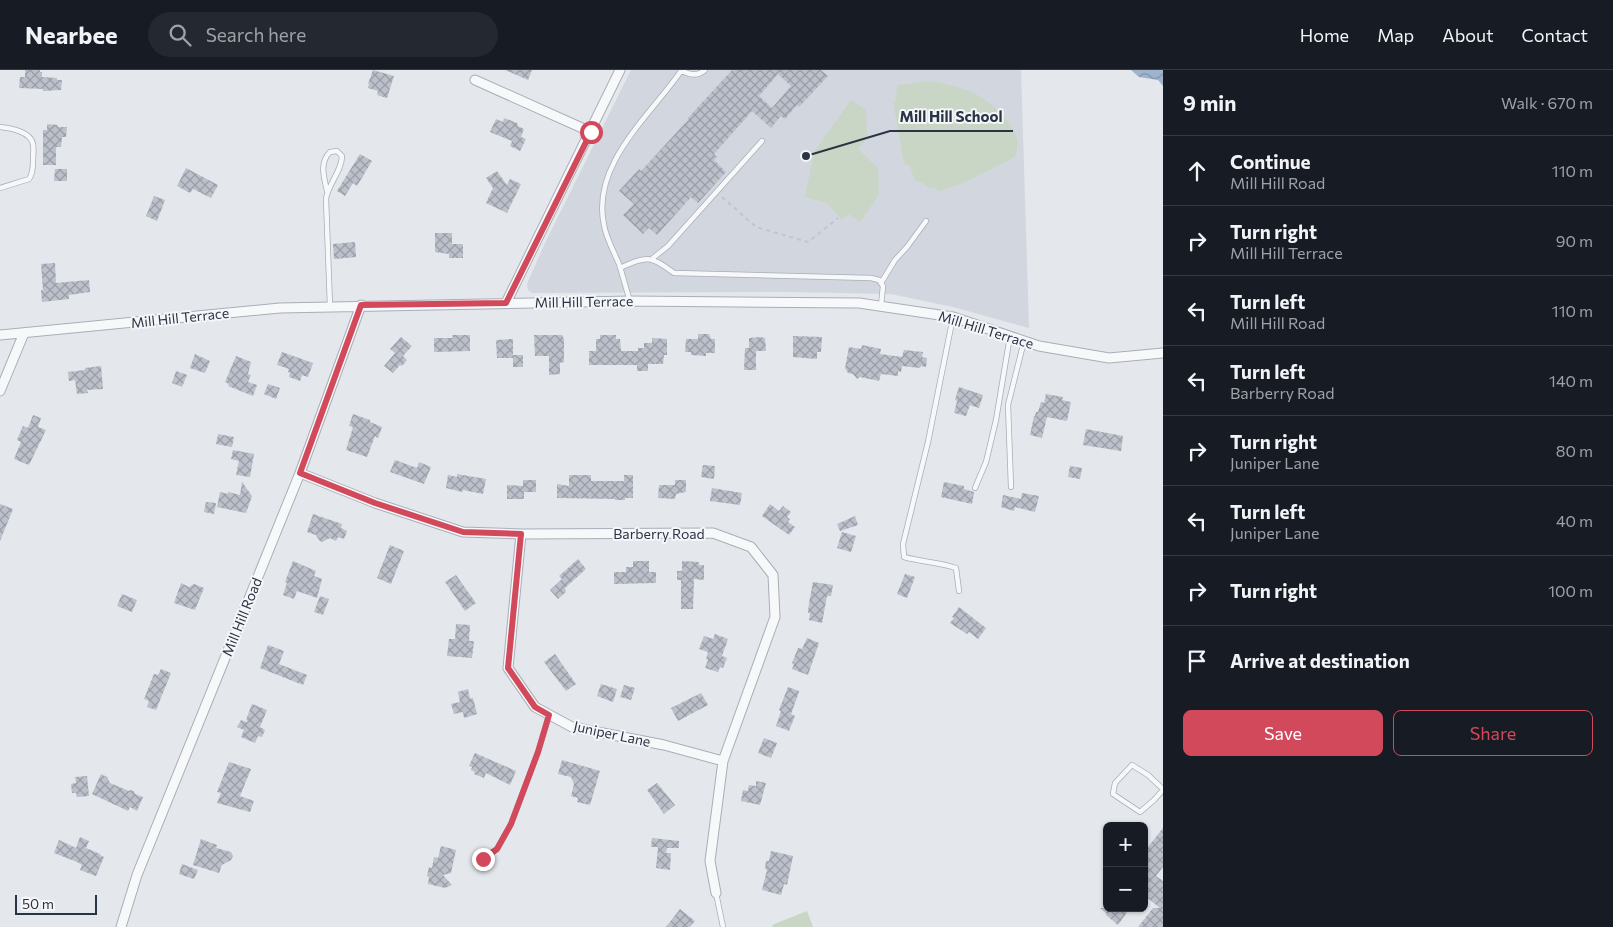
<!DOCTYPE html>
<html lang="en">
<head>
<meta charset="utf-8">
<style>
  body { margin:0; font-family:Commissioner,sans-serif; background:#242831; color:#f1f3f6 }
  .controls { position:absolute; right:15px; bottom:15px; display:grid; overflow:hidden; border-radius:8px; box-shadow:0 1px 4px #0004 }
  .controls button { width:45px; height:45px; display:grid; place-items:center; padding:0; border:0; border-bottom:1px solid #363941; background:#171b24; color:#f1f3f6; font:25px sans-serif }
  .scale { position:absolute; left:15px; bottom:12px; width:82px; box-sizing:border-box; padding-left:5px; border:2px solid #2b3445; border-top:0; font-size:14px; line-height:18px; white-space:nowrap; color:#2b3445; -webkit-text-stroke:4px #f4f6f9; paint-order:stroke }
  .stop { position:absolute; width:15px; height:15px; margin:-11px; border:4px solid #d1495b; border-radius:50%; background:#fff }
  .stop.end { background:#d1495b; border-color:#fff; box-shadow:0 1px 5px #0008 }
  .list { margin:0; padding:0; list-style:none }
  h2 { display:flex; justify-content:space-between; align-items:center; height:65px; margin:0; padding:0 20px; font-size:21px }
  h2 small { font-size:16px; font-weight:400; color:#9ea1a6 }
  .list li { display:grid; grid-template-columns:32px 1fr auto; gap:15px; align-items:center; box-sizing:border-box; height:70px; padding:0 20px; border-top:1px solid #363941 }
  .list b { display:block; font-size:19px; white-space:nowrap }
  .list p { margin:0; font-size:16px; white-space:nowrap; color:#9ea1a6 }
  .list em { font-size:16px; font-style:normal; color:#9ea1a6 }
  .actions { display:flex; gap:10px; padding:15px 20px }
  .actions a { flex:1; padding:11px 0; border:1px solid #d1495b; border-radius:8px; text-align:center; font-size:18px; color:#d1495b }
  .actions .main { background:#d1495b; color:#fff }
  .icon { flex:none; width:28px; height:28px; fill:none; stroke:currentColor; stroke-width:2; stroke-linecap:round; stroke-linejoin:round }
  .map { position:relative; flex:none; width:1163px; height:857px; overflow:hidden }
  header { display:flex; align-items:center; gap:30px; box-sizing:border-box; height:70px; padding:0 25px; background:#171b24; border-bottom:1px solid #363941 }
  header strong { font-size:24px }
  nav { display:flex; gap:28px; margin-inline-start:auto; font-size:18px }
  .search { width:350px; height:45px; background:#242831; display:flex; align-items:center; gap:12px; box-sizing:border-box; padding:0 18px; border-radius:28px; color:#9ea1a6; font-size:19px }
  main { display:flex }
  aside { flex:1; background:#171b24 }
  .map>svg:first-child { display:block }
  .built { fill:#d2d6de }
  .park { fill:#c9d6c5 }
  .water { fill:url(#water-waves) }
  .building { fill:url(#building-cross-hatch); fill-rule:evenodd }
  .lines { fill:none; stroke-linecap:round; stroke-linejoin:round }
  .service-casing { stroke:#a9aeb7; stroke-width:6 }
  .minor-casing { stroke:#a9aeb7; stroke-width:11 }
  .path { stroke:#c2c5cb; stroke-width:2; stroke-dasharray:4 4; stroke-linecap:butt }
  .service { stroke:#f7f8fa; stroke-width:4.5 }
  .minor { stroke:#f7f8fa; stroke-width:9 }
  .route { stroke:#d1495b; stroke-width:6 }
  .labels { text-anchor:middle; stroke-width:4; stroke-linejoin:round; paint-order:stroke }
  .street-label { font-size:14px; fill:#2b3445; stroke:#f4f6f9 }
  .leader { fill:none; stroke:#2b3445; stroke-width:2 }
  .callout-dot { fill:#2b3445; stroke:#f4f6f9; stroke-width:2 }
  .callout-label { font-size:15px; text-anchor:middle; font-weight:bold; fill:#2b3445; stroke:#f4f6f9; stroke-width:4; stroke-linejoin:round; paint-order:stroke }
</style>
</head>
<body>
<header>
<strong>Nearbee</strong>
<div class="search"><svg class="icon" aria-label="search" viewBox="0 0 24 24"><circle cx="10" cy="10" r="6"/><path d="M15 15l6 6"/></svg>Search here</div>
<nav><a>Home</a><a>Map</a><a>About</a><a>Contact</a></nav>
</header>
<main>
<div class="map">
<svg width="1163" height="857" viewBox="0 0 1163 857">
  <defs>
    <pattern id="water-waves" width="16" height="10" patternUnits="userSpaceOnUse" patternTransform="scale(1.25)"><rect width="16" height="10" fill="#9fb4cc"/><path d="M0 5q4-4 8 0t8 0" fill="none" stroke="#8293a7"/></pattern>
    <pattern id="building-cross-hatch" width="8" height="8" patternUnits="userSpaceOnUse" patternTransform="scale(1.25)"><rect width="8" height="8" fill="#bbc0ca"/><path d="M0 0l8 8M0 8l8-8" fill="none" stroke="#989da6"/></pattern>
  </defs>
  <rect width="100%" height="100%" fill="#e4e7ec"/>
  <path class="built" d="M631 0H1021L1029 258 953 237 891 224 788 222 532 223 528 220 527 214 545 173Z"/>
  <path class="park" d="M932 11C963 18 980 21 1003 46 1008 52 1015 60 1017 68 1019 74 1016 82 1015 87L963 113 939 121 933 117 929 118 923 113 915 111 910 96 904 93 893 32 896 31 897 15Z
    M851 30 866 40 867 68 858 79 878 98 879 125 860 152 848 144 842 150 827 133 805 127 814 82Z
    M807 841 813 857H773L772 855Z"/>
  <path class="water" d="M1131 0H1163V16L1158 10 1139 7Z"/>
  <path class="building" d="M25 0H40V2H42V7L57 8V10H62L61 20 43 21V19L19 18 20 7H25Z
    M373 0 394 6 387 28 377 25 378 21 368 18 369 14H368Z
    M505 0H532L528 10Z
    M732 0H821L828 6 799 37 797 35 785 49 781 46 771 58 752 41 714 84 717 87 714 90 726 102 698 133 691 127 657 165 649 158 643 164 623 145 634 134 619 121 639 99 641 101 689 49 688 48ZM778 4 791 16 772 38 759 26Z
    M504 48 517 53 518 56 524 59 521 67 526 69 520 81 510 76 512 71 490 62 496 49 503 52Z
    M47 54 58 55V57H67L66 67H62L61 77H56V95H43V60H47Z
    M360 84 372 91 357 116 353 113 345 126 337 121Z
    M186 98 218 115 211 128 193 119 190 123 177 116Z
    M55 99H67V111H54Z
    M497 101 507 115 510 109 521 114 507 143 486 133 493 118 486 108Z
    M154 126 165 130 157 151 146 146Z
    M435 163H452V174H463V188H449V184L435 182Z
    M355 172 356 187 334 189 333 174Z
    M55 193 56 213 89 210 90 222 69 225V229L42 232 41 220H43L41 194Z
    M698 264H709L711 269H715V283H706V286L691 285V282H685L686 269H698Z
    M452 265H470V281L434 282V268H453Z
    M534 265H562L564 269V292L560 293V304L549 305V286H535Z
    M600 265H616V269H620L621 281H638V278H644V273H652V268L667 269V285H664L663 294H648V301H637V295H589V281H596V269H600Z
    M793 266 822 267 821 282H817V289L793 287Z
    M401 267 412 276 403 286 407 290 402 296 400 295 393 303 384 296 395 283 390 279Z
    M760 267 765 268 766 281H756V300H744L745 278H749V268Z
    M513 269V285H523V297H513V288H497L496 270Z
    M862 275 881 279 880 284 902 287 904 280 923 282 922 287 927 288 926 297 921 296 920 298 902 296 901 302 898 301V306L881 304 879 311 860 307 857 309 853 304 848 303 845 298 849 277 861 279Z
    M282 282 313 293 308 307 302 305 300 311 289 307 290 303 288 302 289 299 277 295Z
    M195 284 210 291 205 303 190 298Z
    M236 286 251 292 248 304 251 305 248 312 257 315 253 326 228 316 229 314 225 312Z
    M101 296 103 319 87 320 88 323 77 324 75 310 69 311 68 302 85 300V298Z
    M176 301 187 305 182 317 172 313Z
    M268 314 280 318 276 329 264 324Z
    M959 317 983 325 979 338 970 335 966 346 954 343 957 331 955 330Z
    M1046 324 1063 327 1062 330 1071 332 1067 351 1047 347 1042 368 1030 365 1034 346H1035L1036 342H1038L1041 332 1044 333Z
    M353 344 370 350V352L382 357 378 368 375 366 367 387 346 380 353 357 349 356Z
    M33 345 41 348 38 357 46 360 29 395 14 389 21 372 17 370 23 356 28 358Z
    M1086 359 1123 366 1121 381 1083 375Z
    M218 364 234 367 232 377 216 374Z
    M233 380 254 384 250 407 236 405 239 391 231 389Z
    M395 390 417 398 419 392 431 397 424 414 390 402Z
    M703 395 715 396 714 409 701 407Z
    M1070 396 1082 398 1080 409 1068 407Z
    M457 404 486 409 483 424 463 420 462 422 446 418 448 405 457 407Z
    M569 405H591V411H624V405H633V428H625V430H615V429L557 428V414L569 416Z
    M523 410H536V422H524V429H507V415L523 416Z
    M675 410H686V422L676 424 675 429 658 428 659 415H675Z
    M242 412 252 426 246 443 217 437 220 422 228 424V422L240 425Z
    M944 412 964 416V419L974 422 972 434 941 427Z
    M712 418 742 423 740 435 710 431Z
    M1022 423 1039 426 1035 442 1015 437 1014 441 1001 437 1003 425 1021 429Z
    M206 432 216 433 214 444 204 442Z
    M0 434 13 439 0 471Z
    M770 434 779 441 783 436 791 442 787 447 790 449 788 452 795 457 789 465 762 446Z
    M313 444 342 454 341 458 347 461 344 469 338 467 336 471 330 468 322 472 319 470 316 465 307 462Z
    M855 446 858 455 840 461 837 454Z
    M842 462 856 466 851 482 837 478Z
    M390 475 404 481 391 514 377 508Z
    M578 489 586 499 565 518 566 522 558 529 550 520 562 509 559 506Z
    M293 491 316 501 314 506 322 509 317 528 297 521 294 529 283 525 287 513 285 512Z
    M633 491H649V502H656V513L614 514V502H626V497H633Z
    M682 491 699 492V495H704V510L694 509 693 539H681V510H677V501H682Z
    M905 504 915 507 907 528 897 524Z
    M456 505 476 533 465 541 445 512Z
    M813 512 833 515 831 526H827L822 553 809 550 810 543H808L809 533Z
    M181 513 189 517 194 514 204 518 195 540 174 533Z
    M122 524 137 530 132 542 117 536Z
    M320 526 329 529 323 545 314 542Z
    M959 537 986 558 978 569 969 562 967 564 950 553 954 548 952 547Z
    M456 554 470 555 469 571H474L472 588 447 586 449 569H455Z
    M715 564 728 569 722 586 727 588 723 598 720 597 718 602 705 598 708 590 706 589 708 582 699 579 704 566 713 569Z
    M807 568 819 573 808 605 792 599 794 594 792 593 798 578 802 579Z
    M268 575 284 581 279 594 307 605 303 615 260 598Z
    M555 584 576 614 566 621 544 592Z
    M161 599 171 603 156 640 147 637 149 631 144 629 154 604 158 605Z
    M601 614 617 619 613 632 597 626Z
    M624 615 635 618 631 630 620 627Z
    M788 617 799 621V622L791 644 795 646 789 661 776 656 781 641 779 640Z
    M468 619 470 629 473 628 477 644 464 648 463 642 454 644 451 634 460 632 458 622Z
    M701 623 708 635 678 651 671 638Z
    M252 634 267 640 260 657 265 660 262 667 258 666 255 673 241 667 244 660 237 657 241 650 247 652 248 651 246 650Z
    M764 668 777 673 771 688 758 683Z
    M475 683 516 701 510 715 486 703 484 708 474 704 475 702 471 700 472 697 469 696Z
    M562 690 600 701 590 735 577 732 578 728 571 726 574 714 571 707 558 704Z
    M229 692 251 699 240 726 254 731 250 742 217 733 221 723 217 722Z
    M101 704 107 707 110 713 129 721 130 720 134 721 135 724 143 727 137 741 130 737 128 741 92 724Z
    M87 706 89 726 77 727 76 723H72L71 714 76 713 75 707Z
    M756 711 766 713 760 735 741 731 743 720 748 721 749 715 756 716Z
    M657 713 675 735 664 744 647 720Z
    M1163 758V797L1156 806 1163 811V857H1138L1153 838H1160L1144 825V782Z
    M80 767 89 771 86 778 100 784V785L104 787 96 806 80 800 82 795 77 792 54 783 59 770 76 778Z
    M652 768 679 771V778H667L666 783H671L670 800 656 798 658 777H651Z
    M201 769 217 775 216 778 231 782 233 786 231 790 222 795 219 803 193 795Z
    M441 776 456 780 451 803 443 805 452 815 445 818 428 814 429 807 427 806 429 797 432 798 434 787 438 788Z
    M771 781 793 786 787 815 784 814 781 825 762 820 767 800 765 799 766 791H769Z
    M182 794 198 800 194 809 179 804Z
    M1100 838H1130L1118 855 1106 845 1107 844Z
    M680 839 695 851 690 857H666Z"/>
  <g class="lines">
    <defs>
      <path id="service" d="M681 0C689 5 697 7 705 0
        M0 57C11 58 31 62 33 74 34 80 33 85 33 91 33 97 33 104 29 109L0 118
        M327 121C324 107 319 93 330 82L337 81 342 86C342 101 328 114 326 129L330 236
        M653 188 668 176 762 71
        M620 198C647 186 650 185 674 203L871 208 879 210 883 216 881 236
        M881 213 895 190 907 177 926 151
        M630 231C626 219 623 206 619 194 614 182 606 168 604 155 591 94 650 46 681 1
        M953 247 928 372 903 474 904 487C922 492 938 492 956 498L959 521
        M1011 417 1008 335 1024 271
        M975 418 986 392 996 350 1010 266
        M1163 719 1148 705 1132 695 1115 713 1113 724 1140 742 1154 730 1163 720
        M483 789 497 779 511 754 538 682 549 645
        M716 823 723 857"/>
      <path id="minor" d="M475 10 591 62
        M506 233 620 0
        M0 265 280 238 630 231 859 233 953 247 1039 276 1109 288 1163 283
        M0 321 24 263
        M300 403 375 433 463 462 521 464 713 463 751 477 773 505 775 547 723 691 710 791 716 823
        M521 464 508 598 535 637 572 657 664 675 723 691
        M121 857 137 805 300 403 361 235"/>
    </defs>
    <use href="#service" class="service-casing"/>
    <use href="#minor" class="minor-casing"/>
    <path class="path" d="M722 127 756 157 808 172 838 148"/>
    <use href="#service" class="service"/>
    <use href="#minor" class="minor"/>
  </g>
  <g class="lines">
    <path class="route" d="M483 789 497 779 511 754 538 682 549 645 535 637 508 598 521 464 463 462 375 433 300 403 361 235 506 233 591 62"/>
  </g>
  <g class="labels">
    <g class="street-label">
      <text transform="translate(584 232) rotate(-1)" y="5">Mill Hill Terrace</text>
      <text transform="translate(180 248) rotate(-6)" y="5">Mill Hill Terrace</text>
      <text transform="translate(986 260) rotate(17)" y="5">Mill Hill Terrace</text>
      <text x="659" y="469">Barberry Road</text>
      <text transform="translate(242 547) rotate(-68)" y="5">Mill Hill Road</text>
      <text transform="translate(612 664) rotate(12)" y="5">Juniper Lane</text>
    </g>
  </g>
  <path class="leader" d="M806 86L890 61H1013"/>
  <circle class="callout-dot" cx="806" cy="86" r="5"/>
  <g class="callout-label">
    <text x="951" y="52">Mill Hill School</text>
  </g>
</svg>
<div class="controls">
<button>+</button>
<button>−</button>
</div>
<div class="scale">50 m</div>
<div class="stop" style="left:591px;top:62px"></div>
<div class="stop end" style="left:483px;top:789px"></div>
</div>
<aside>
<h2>9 min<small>Walk · 670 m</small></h2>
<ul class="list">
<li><svg class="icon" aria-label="ahead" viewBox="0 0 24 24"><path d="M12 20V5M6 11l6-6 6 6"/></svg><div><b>Continue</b><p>Mill Hill Road</p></div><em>110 m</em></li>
<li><svg class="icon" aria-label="right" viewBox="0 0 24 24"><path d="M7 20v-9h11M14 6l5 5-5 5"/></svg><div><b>Turn right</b><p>Mill Hill Terrace</p></div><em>90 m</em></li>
<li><svg class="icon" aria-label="left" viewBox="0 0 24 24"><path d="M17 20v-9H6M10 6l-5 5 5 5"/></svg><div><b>Turn left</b><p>Mill Hill Road</p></div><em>110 m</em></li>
<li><svg class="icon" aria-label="left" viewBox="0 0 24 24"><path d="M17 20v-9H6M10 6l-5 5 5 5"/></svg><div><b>Turn left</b><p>Barberry Road</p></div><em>140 m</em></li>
<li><svg class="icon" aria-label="right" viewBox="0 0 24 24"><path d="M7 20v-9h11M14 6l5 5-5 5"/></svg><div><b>Turn right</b><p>Juniper Lane</p></div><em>80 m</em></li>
<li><svg class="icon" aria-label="left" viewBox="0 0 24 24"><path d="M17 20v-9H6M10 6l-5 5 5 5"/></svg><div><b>Turn left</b><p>Juniper Lane</p></div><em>40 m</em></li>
<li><svg class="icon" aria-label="right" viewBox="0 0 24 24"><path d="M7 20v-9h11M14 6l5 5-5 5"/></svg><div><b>Turn right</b></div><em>100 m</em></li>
<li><svg class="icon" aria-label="arrive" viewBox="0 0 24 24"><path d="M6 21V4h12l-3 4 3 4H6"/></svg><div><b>Arrive at destination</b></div></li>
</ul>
<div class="actions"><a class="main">Save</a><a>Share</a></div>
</aside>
</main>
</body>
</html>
